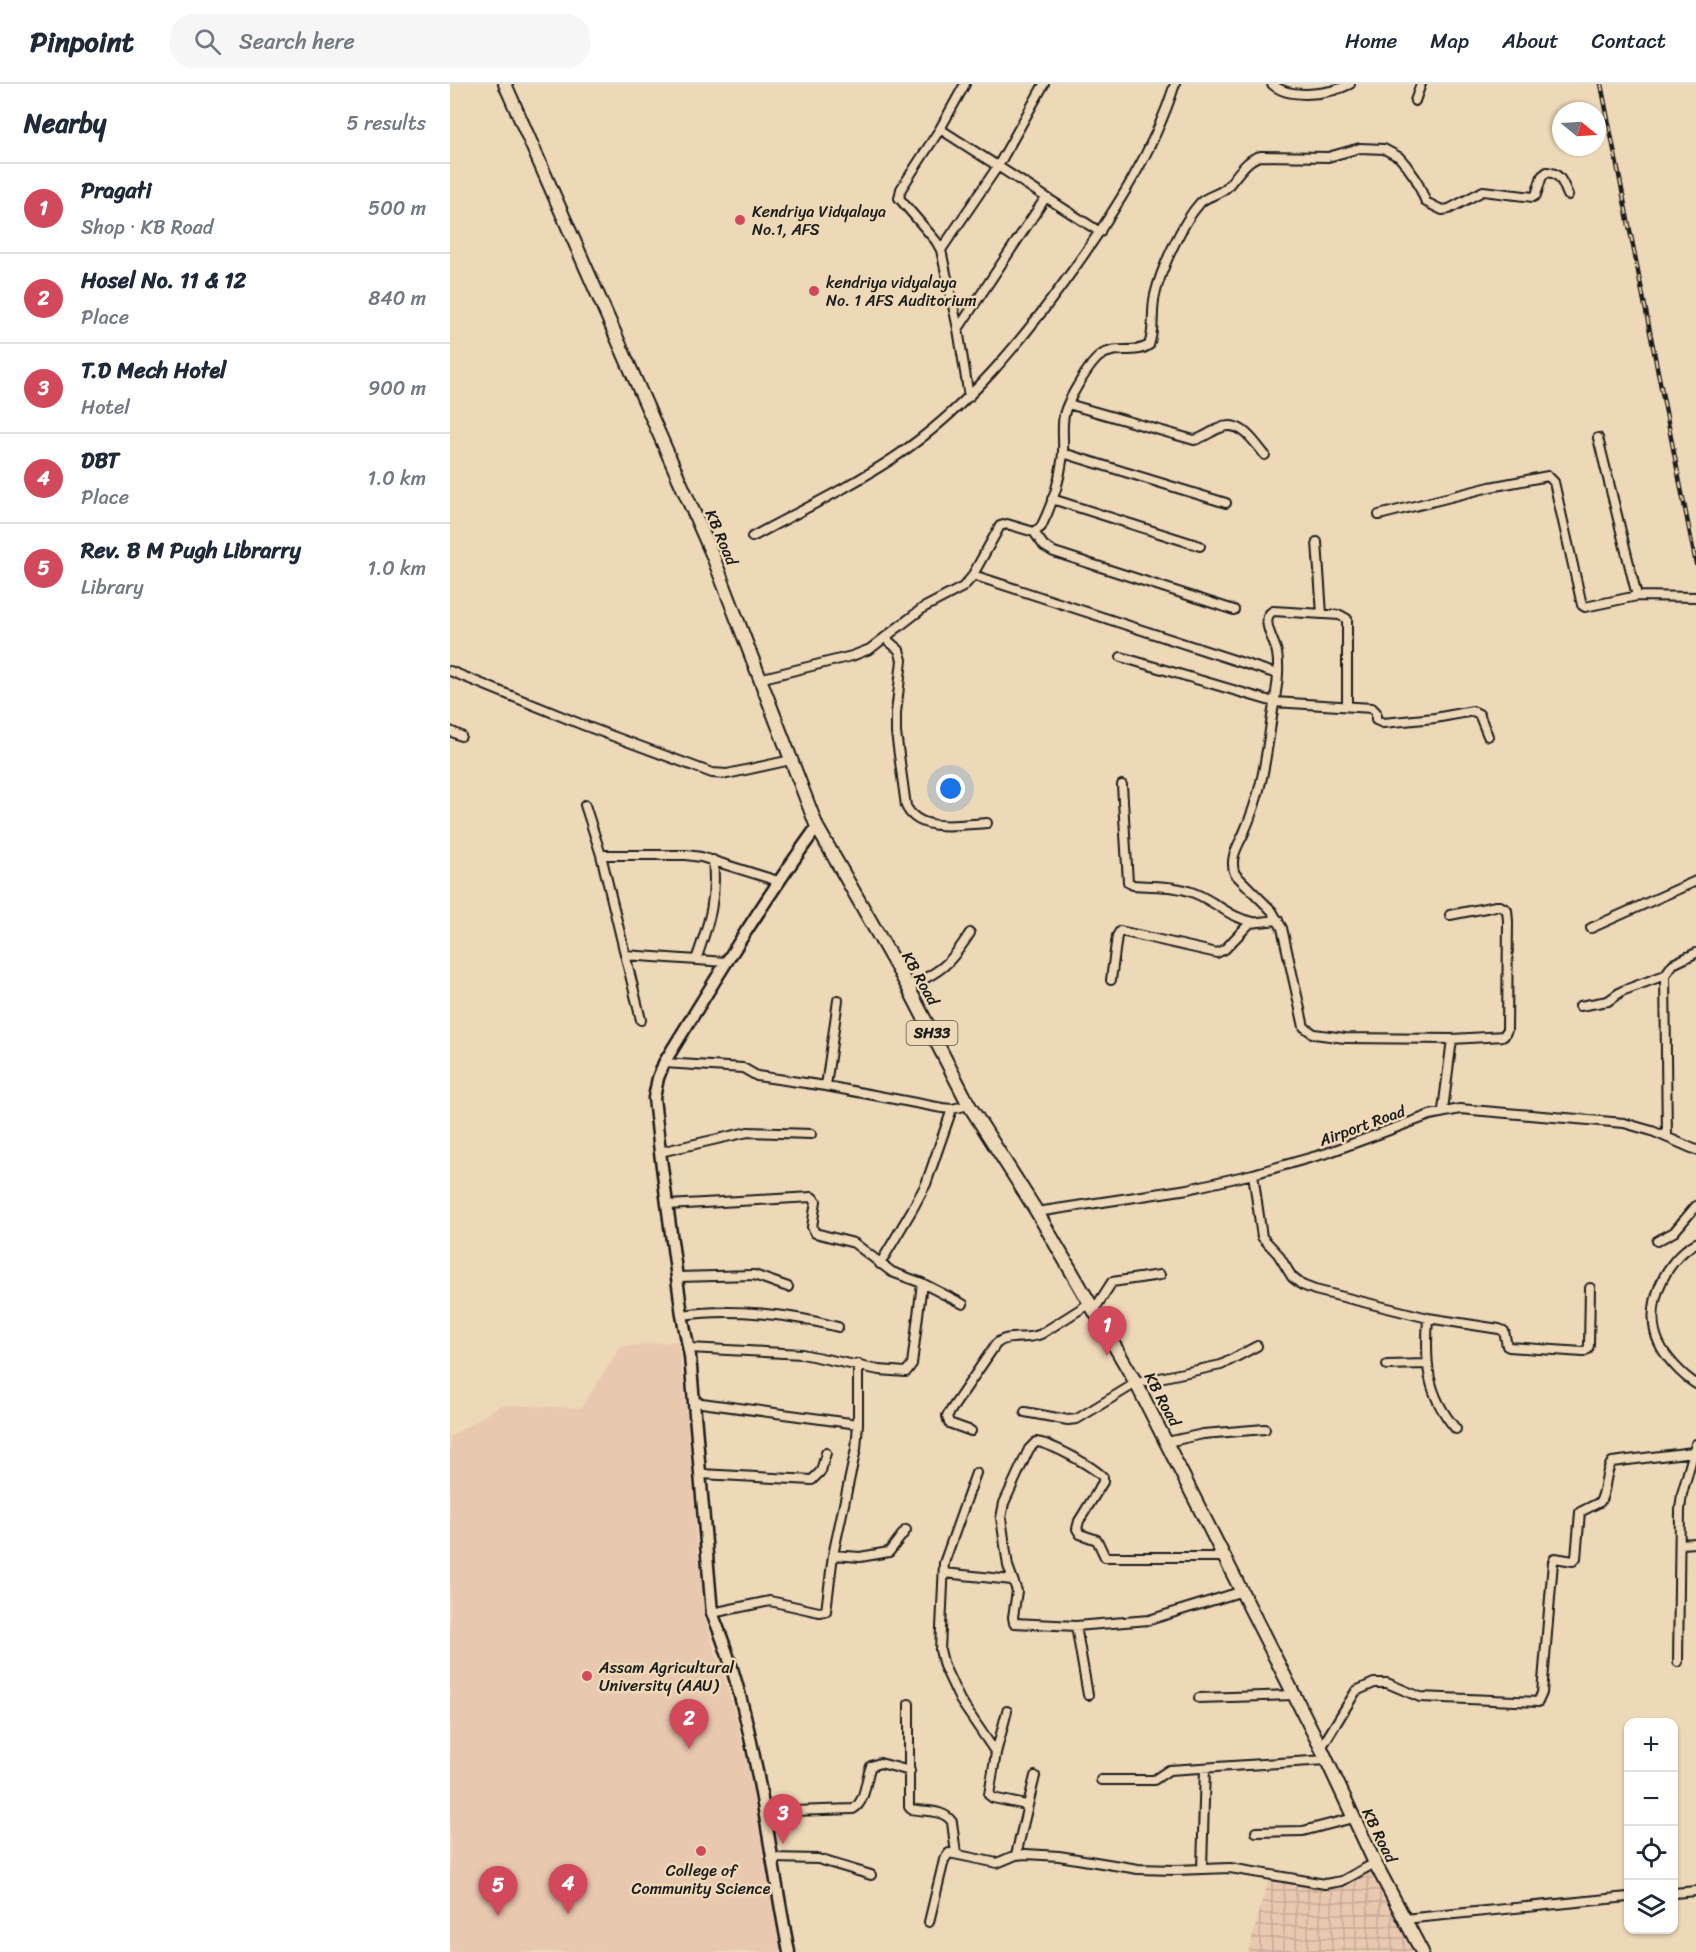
<!DOCTYPE html>
<html lang="en">
<head>
<meta charset="utf-8">
<style>
  body { margin:0; font-family:Sriracha,sans-serif; background:#f6f6f7; color:#1f2937 }
  .controls { position:absolute; right:18px; bottom:18px; display:grid; overflow:hidden; border-radius:12px; box-shadow:0 2px 4px #0004 }
  .controls button { width:54px; height:54px; display:grid; place-items:center; padding:0; border:0; border-bottom:2px solid #e0e1e3; background:#fff; color:#1f2937; font:30px sans-serif }
  .compass { position:absolute; left:1102px; top:18px; width:54px; height:54px; border-radius:50%; background:#fff; box-shadow:0 2px 4px #0004; rotate:108deg }
  .you { position:absolute; left:501px; top:705px; width:21px; height:21px; margin:-15px; border:4px solid #fff; border-radius:50%; background:#1a73e8; box-shadow:0 0 0 9px #1a73e833 }
  .badge { display:grid; place-items:center; width:39px; height:39px; border-radius:50%; background:#d1495b; color:#fff; font-size:20px; font-weight:700 }
  .pin { position:absolute; translate:-50% -50px; filter:drop-shadow(0 2px 3px #0008) }
  .pin::after { content:''; position:absolute; top:32px; width:21px; height:18px; background:inherit; clip-path:polygon(0 0,100% 0,50% 100%) }
  .list { margin:0; padding:0; list-style:none }
  h2 { display:flex; justify-content:space-between; align-items:center; height:78px; margin:0; padding:0 24px; font-size:26px }
  h2 small { font-size:20px; font-weight:400; color:#747a83 }
  .list li { display:grid; grid-template-columns:39px 1fr auto; gap:18px; align-items:center; box-sizing:border-box; height:90px; padding:0 24px; border-top:2px solid #e0e1e3 }
  .list b { display:block; font-size:22px; white-space:nowrap }
  .list p { margin:0; font-size:20px; white-space:nowrap; color:#747a83 }
  .list em { font-size:20px; font-style:normal; color:#747a83 }
  .icon { flex:none; width:33px; height:33px; fill:none; stroke:currentColor; stroke-width:2; stroke-linecap:round; stroke-linejoin:round }
  .map { position:relative; flex:none; width:1246px; height:1868px; overflow:hidden }
  header { display:flex; align-items:center; gap:36px; box-sizing:border-box; height:84px; padding:0 30px; background:#fff; border-bottom:2px solid #e0e1e3 }
  header strong { font-size:28px }
  nav { display:flex; gap:33px; margin-inline-start:auto; font-size:21px }
  .search { width:420px; height:54px; background:#f6f6f7; display:flex; align-items:center; gap:15px; box-sizing:border-box; padding:0 21px; border-radius:24px; color:#747a83; font-size:22px }
  main { display:flex }
  aside { flex:1; background:#fff }
  .map>svg:first-child { display:block }
  .built { fill:#e9c8b0 }
  .industrial { fill:url(#industrial-grid) }
  .lines { fill:none; stroke-linecap:round; stroke-linejoin:round }
  .street-casing { stroke:#1c1c1c; stroke-width:12 }
  .secondary-casing { stroke:#1c1c1c; stroke-width:15 }
  .primary-casing { stroke:#1c1c1c; stroke-width:16 }
  .street { stroke:#edd8b7; stroke-width:8 }
  .secondary { stroke:#edd8b7; stroke-width:10 }
  .primary { stroke:#edd8b7; stroke-width:12 }
  .rail-casing { stroke:#1c1c1c; stroke-width:4.5 }
  .rail { stroke:#edd8b7; stroke-width:2; stroke-dasharray:7; stroke-linecap:butt }
  .poi-dot { fill:#d1495b; stroke:#edd8b7; stroke-width:2 }
  .labels { text-anchor:middle; stroke-width:5; stroke-linejoin:round; paint-order:stroke }
  .shield { fill:#edd8b7; stroke:#5b544a; stroke-width:1.5 }
  .shield-label { font-size:15px; font-weight:bold; fill:#1c1c1c }
  .poi-label { font-size:16px; fill:#1c1c1c; stroke:#edd8b7; text-anchor:start }
  .street-label { font-size:16px; fill:#1c1c1c; stroke:#edd8b7 }
</style>
</head>
<body>
<header>
<strong>Pinpoint</strong>
<div class="search"><svg class="icon" aria-label="search" viewBox="0 0 24 24"><circle cx="10" cy="10" r="6"/><path d="M15 15l6 6"/></svg>Search here</div>
<nav><a>Home</a><a>Map</a><a>About</a><a>Contact</a></nav>
</header>
<main>
<aside>
<h2>Nearby<small>5 results</small></h2>
<ul class="list">
<li><span class="badge">1</span><div><b>Pragati</b><p>Shop · KB Road</p></div><em>500 m</em></li>
<li><span class="badge">2</span><div><b>Hosel No. 11 &amp; 12</b><p>Place</p></div><em>840 m</em></li>
<li><span class="badge">3</span><div><b>T.D Mech Hotel</b><p>Hotel</p></div><em>900 m</em></li>
<li><span class="badge">4</span><div><b>DBT</b><p>Place</p></div><em>1.0 km</em></li>
<li><span class="badge">5</span><div><b>Rev. B M Pugh Librarry</b><p>Library</p></div><em>1.0 km</em></li>
</ul>
</aside>
<div class="map">
<svg width="1246" height="1868" viewBox="0 0 1246 1868">
  <defs>
    <pattern id="industrial-grid" width="8" height="8" patternUnits="userSpaceOnUse" patternTransform="scale(1.5)"><rect width="8" height="8" fill="#e9c8b0"/><path d="M0 4h8M4 0v8" fill="none" stroke="#c7ab97"/></pattern>
  </defs>
  <rect width="100%" height="100%" fill="#edd8b7"/>
  <filter id="ink" filterUnits="userSpaceOnUse"><feTurbulence type="fractalNoise" baseFrequency=".0167" numOctaves="2"/><feDisplacementMap in="SourceGraphic" scale="12" xChannelSelector="R" yChannelSelector="G"/><feConvolveMatrix kernelMatrix="1 2 1 2 8 2 1 2 1" color-interpolation-filters="sRGB"/></filter>
  <g filter="url(#ink)">
    <path class="built" d="M228 1257 241 1361 247 1466 260 1552 286 1632 308 1729 334 1868H0V1353L51 1321 131 1324 171 1263Z"/>
    <path class="industrial" d="M916 1773 965 1868H798L820 1792 877 1806Z"/>
    <g class="lines">
      <defs>
        <path id="street" d="M515 0 490 45 451 105 449 114 486 157 491 166 508 245 519 313
          M822 0C839 16 881 10 900 0
          M965 17 971 0
          M490 45 650 148
          M491 166 548 82 594 0
          M508 245 596 113
          M618 320 744 356C754 354 761 347 770 344 791 335 804 358 815 371
          M1148 354 1187 512
          M613 369 776 419
          M602 415 750 462
          M929 431 1040 403 1098 392 1104 398 1132 521 1135 523 1187 512 1246 513
          M584 448 594 462 604 468 784 526
          M302 453C350 427 400 403 445 373 517 325 572 257 623 186 664 128 703 69 725 0
          M867 458 872 530
          M523 491 827 590
          M435 554 449 566 452 576 446 629V649L456 722C469 750 512 740 537 739
          M671 573 824 618 922 624 926 628V636L933 639 985 634 1023 627 1029 630 1038 652
          M0 587 133 641 262 689 277 690 341 676
          M309 595 402 572 420 565 473 524 513 503 521 494 550 442 557 440 584 448 591 443C601 423 609 399 612 377 615 362 611 346 614 331 617 317 639 280 650 272 664 261 685 271 699 261 705 246 701 227 705 211 711 185 732 139 750 119 756 112 769 111 777 103 787 92 797 74 811 72L878 73 910 64 934 65 949 73 956 81 966 95 976 118 992 126 999 125 1033 107 1083 113 1086 111 1092 92 1097 88C1111 89 1113 100 1118 111
          M897 621V535L890 531 823 527C809 535 825 557 827 569 831 591 824 617 821 639 815 682 811 710 793 751 787 763 779 776 785 790L822 827 832 844 854 943 864 950 895 954 1002 955 1054 952 1057 946 1058 837 1057 826 1050 822H1046L1000 831
          M0 647 11 652
          M672 701 678 798 683 801C704 803 725 801 744 809 767 818 778 833 803 838
          M135 721 151 771 191 936
          M151 771H236L251 773 328 797
          M1141 844 1246 797
          M175 871 276 878
          M246 876C259 838 267 817 263 776
          M661 896 667 852 670 847 767 869 775 865 800 839 828 836
          M458 903C492 887 500 880 520 849
          M1130 922 1158 917 1172 907 1215 891
          M214 979 293 984 307 992 376 1002 492 1024 502 1025 519 1021
          M376 1002 388 916
          M993 1026 1002 955
          M1217 1053 1215 891 1223 880 1246 869
          M210 1068 298 1048 361 1050
          M803 1090 812 1153 828 1170 842 1193 852 1201 865 1206 978 1234 1049 1245 1054 1247 1057 1262 1059 1263 1133 1268 1138 1265 1139 1261 1140 1204
          M217 1121 362 1113 366 1117 362 1143 365 1149 404 1159 442 1188 472 1199 513 1220
          M587 1128 738 1105 803 1090 877 1069 980 1031 1010 1025 1174 1039 1202 1047 1246 1066
          M1207 1157 1224 1148 1246 1122
          M1246 1159C1214 1176 1193 1225 1209 1259 1216 1274 1232 1291 1246 1300
          M430 1180 462 1126 476 1100 502 1025
          M227 1193 304 1191 338 1203
          M644 1226 662 1198 710 1191
          M232 1231C282 1224 340 1230 388 1243
          M978 1234C975 1278 976 1310 1006 1345
          M239 1264 352 1270 429 1286 456 1288 462 1280 472 1199
          M937 1281 977 1280
          M244 1318 408 1340
          M575 1328 618 1336 627 1335 686 1299 771 1281 807 1262
          M521 1347 499 1339 497 1332 546 1260C558 1249 577 1257 591 1250L640 1219
          M717 1358 753 1350 815 1345
          M526 1389 494 1479 490 1566 494 1582 510 1616 546 1669
          M251 1390 362 1396 371 1387 376 1369
          M1230 1460 1246 1459
          M383 1471 410 1473 439 1468 456 1446
          M776 1473H655L647 1456 630 1450 627 1445 629 1437 653 1398V1393C642 1382 601 1359 586 1358L579 1365 554 1419 551 1434 558 1482 567 1507 563 1533 564 1539 626 1542 699 1536 793 1507
          M494 1489 562 1496
          M262 1529 320 1517 369 1528 376 1527 383 1471 406 1365 408 1340V1280
          M626 1542 638 1611
          M1228 1578 1230 1426 1232 1410 1246 1360
          M749 1614 844 1611
          M459 1620V1723L461 1725C475 1728 494 1725 502 1738L506 1770
          M557 1627 546 1669 539 1711 543 1714 576 1721
          M871 1664 906 1607 924 1599H937L970 1613 1088 1618 1092 1609 1103 1478 1105 1474 1123 1477 1126 1474 1130 1428 1150 1418C1157 1406 1154 1389 1162 1378L1243 1368
          M651 1696H704L719 1686 877 1676
          M314 1728 403 1725C416 1718 415 1696 421 1682L430 1679 460 1687
          M806 1748 853 1747 903 1734
          M566 1771 585 1692
          M322 1774 368 1775 421 1791
          M752 1784 755 1684
          M1224 1809 1246 1807
          M954 1835 1178 1813
          M479 1838 494 1776 499 1769 547 1779 566 1771 576 1770 609 1772 688 1785 725 1786 780 1784 875 1800 892 1797 925 1779"/>
        <path id="secondary" d="M339 1868C316 1755 307 1636 262 1529L240 1272 232 1231 210 1068 204 1014 208 994 214 979C263 899 312 819 367 743"/>
        <path id="primary" d="M55 0 262 470 367 743 458 903 519 1021 587 1128 686 1299 871 1664 925 1779 972 1868"/>
      </defs>
      <use href="#street" class="street-casing"/>
      <use href="#secondary" class="secondary-casing"/>
      <use href="#primary" class="primary-casing"/>
      <use href="#street" class="street"/>
      <use href="#secondary" class="secondary"/>
      <use href="#primary" class="primary"/>
      <defs>
        <path id="rail" d="M1151 0 1246 480"/>
      </defs>
      <use href="#rail" class="rail-casing"/>
      <use href="#rail" class="rail"/>
    </g>
  </g>
  <g class="poi-dot">
    <circle cx="290" cy="136" r="6"/>
    <circle cx="364" cy="207" r="6"/>
    <circle cx="137" cy="1592" r="6"/>
    <circle cx="251" cy="1767" r="6"/>
  </g>
  <g class="labels">
    <rect class="shield" x="456.5" y="937" width="51" height="24" rx="4.5"/>
    <g class="shield-label">
      <text x="482" y="954">SH33</text>
    </g>
    <g class="poi-label">
      <text x="302" y="133">Kendriya Vidyalaya<tspan x="302" dy="18">No.1, AFS</tspan></text>
      <text x="376" y="204">kendriya vidyalaya<tspan x="376" dy="18">No. 1 AFS Auditorium</tspan></text>
      <text x="149" y="1589">Assam Agricultural<tspan x="149" dy="18">University (AAU)</tspan></text>
      <text x="251" y="1792" text-anchor="middle">College of<tspan x="251" dy="18">Community Science</tspan></text>
    </g>
    <g class="street-label">
      <text transform="translate(272 453) rotate(67)" y="6">KB Road</text>
      <text transform="translate(471 894) rotate(61)" y="6">KB Road</text>
      <text transform="translate(912 1041) rotate(-20)" y="6">Airport Road</text>
      <text transform="translate(713 1315) rotate(62)" y="6">KB Road</text>
      <text transform="translate(930 1751) rotate(64)" y="6">KB Road</text>
    </g>
  </g>
</svg>
<div class="controls">
<button>+</button>
<button>−</button>
<button><svg class="icon" aria-label="locate" viewBox="0 0 24 24"><circle cx="12" cy="12" r="6"/><path d="M12 2v4M12 18v4M2 12h4M18 12h4"/></svg></button>
<button><svg class="icon" aria-label="layers" viewBox="0 0 24 24"><path d="M12 4l9 5-9 5-9-5zM3 14l9 5 9-5"/></svg></button>
</div>
<svg class="compass" viewBox="-18 -18 36 36"><path d="M0-13l5 13h-10z" fill="#e53935"/><path d="M0 13l5-13h-10z" fill="#747a83"/></svg>
<div class="you"></div>
<div class="pin badge" style="left:657px;top:1272px">1</div>
<div class="pin badge" style="left:239px;top:1665px">2</div>
<div class="pin badge" style="left:333px;top:1760px">3</div>
<div class="pin badge" style="left:118px;top:1830px">4</div>
<div class="pin badge" style="left:48px;top:1832px">5</div>
</div>
</main>
</body>
</html>
